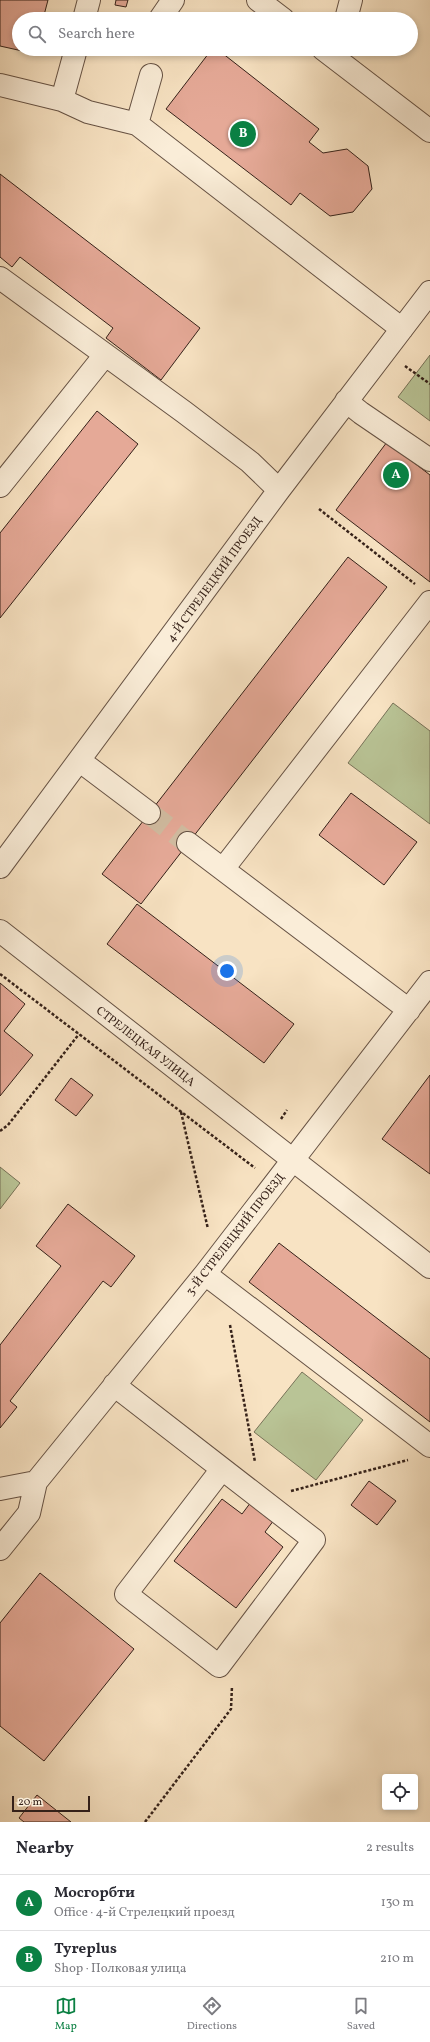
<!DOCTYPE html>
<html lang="en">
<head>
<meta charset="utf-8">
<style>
  body { margin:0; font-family:Vollkorn,serif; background:#f7f7f7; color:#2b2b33 }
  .controls { position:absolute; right:12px; bottom:12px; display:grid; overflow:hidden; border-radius:4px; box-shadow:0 2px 6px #0003 }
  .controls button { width:36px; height:36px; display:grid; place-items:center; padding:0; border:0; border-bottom:1px solid #e1e1e2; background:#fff; color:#2b2b33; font:20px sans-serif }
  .scale { position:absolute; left:12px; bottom:10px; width:78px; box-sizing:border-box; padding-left:4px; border:2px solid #352119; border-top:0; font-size:11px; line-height:14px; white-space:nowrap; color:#352119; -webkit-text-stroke:3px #faedd8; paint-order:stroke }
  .you { position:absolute; left:227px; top:971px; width:14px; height:14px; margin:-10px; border:3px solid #fff; border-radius:50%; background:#1a73e8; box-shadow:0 0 0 6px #1a73e833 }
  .badge { display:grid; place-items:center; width:26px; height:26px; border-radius:50%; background:#0b8043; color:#fff; font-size:13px; font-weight:700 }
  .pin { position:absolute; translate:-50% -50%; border:2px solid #fff; box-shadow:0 1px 4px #0006 }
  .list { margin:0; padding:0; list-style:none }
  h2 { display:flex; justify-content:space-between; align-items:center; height:52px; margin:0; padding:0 16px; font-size:17px }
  h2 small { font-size:13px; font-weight:400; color:#7c7c81 }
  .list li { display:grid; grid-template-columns:26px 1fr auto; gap:12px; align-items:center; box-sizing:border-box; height:56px; padding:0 16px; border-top:1px solid #e1e1e2 }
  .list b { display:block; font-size:15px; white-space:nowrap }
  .list p { margin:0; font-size:13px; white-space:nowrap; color:#7c7c81 }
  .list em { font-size:13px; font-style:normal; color:#7c7c81 }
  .icon { flex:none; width:22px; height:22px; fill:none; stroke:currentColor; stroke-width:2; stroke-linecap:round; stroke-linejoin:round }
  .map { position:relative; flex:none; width:430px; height:1822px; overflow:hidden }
  .search { position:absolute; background:#fff; box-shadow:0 2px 6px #0003; left:12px; right:12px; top:12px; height:44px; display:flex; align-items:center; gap:10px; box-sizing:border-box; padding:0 14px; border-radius:22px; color:#7c7c81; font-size:15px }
  .sheet { height:164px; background:#fff }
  nav { display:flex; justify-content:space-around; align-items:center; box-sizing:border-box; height:56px; border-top:1px solid #e1e1e2; background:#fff; font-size:11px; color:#7c7c81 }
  nav a { display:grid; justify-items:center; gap:2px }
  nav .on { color:#0b8043 }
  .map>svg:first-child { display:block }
  .green { fill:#b9c496; stroke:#777258 }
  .building { fill:#e5a997; stroke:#352119 }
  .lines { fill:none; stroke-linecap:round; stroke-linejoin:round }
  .minor-tunnel { stroke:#d1bca1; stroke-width:22; stroke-dasharray:22 11; stroke-linecap:butt }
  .minor-casing { stroke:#665244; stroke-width:24 }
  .path { stroke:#352119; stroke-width:2.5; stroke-dasharray:3 2; stroke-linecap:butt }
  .minor { stroke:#faedd8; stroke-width:22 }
  .labels { text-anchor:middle; stroke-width:4; stroke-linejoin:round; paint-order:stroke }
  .street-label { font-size:12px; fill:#352119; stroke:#faedd8 }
</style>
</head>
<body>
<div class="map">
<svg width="430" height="1822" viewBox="0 0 430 1822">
  <rect width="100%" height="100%" fill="#f8e3c3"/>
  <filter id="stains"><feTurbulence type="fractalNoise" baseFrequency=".005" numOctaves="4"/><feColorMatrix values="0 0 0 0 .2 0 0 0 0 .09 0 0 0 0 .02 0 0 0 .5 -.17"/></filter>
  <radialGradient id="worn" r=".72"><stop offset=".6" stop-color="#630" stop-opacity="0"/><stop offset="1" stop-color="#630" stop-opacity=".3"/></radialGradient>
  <path class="green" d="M430 355V421L398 397Z
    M393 703 430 731V824L348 763Z
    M0 1167 20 1183 0 1209Z
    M302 1372 363 1420 316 1480 254 1432Z"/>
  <path class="building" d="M0 0H48L43 19H19V49H37L36 54 0 46Z
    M116 0H128L126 7 115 5Z
    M212 49H217L319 129 309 142 323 153 347 149 368 166 372 189 353 212 330 216 300 193 291 205 166 109Z
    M0 174 200 328 161 380 106 338 113 328 20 257 12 267 0 257Z
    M97 411 138 444 0 618V533Z
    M387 442 430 475V582L336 510Z
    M348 557 387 587 141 904 102 874Z
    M351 793 417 842 384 885 319 835Z
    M137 904 294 1024 264 1063 107 944Z
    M0 983 25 1004 4 1031 33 1055 0 1096Z
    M430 1075V1174L382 1139Z
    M71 1078 93 1095 76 1116 55 1100Z
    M68 1204 135 1256 111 1287 103 1281 10 1401 17 1407 0 1428V1345L61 1266 36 1246Z
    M279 1243 430 1359V1422L249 1282Z
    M369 1481 396 1501 377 1525 351 1505Z
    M222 1499 242 1514 251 1502 274 1520 265 1532 283 1547 236 1608 174 1561Z
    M40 1573 134 1649 44 1761 0 1726V1623Z
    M37 1795 71 1822H24L19 1818Z"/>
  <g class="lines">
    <path class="minor-tunnel" d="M149 813 188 843"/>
    <defs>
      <path id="minor" d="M258 0 283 19
        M84 19 89 0
        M160 19 173 0
        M346 19 351 0
        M323 49 430 131
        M151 75 137 124 402 329
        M0 85 62 100 76 49
        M62 100 88 112 137 124
        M0 278 184 412 250 462 279 490
        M346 401 361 413 430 460
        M0 486 105 355
        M80 761 149 813
        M188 843 409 1010
        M0 867 279 490 430 292
        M223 869 430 602
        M0 931 430 1267
        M205 1274 430 1446
        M114 1385 314 1540 219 1666 126 1594 222 1469
        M0 1489 36 1482
        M0 1549 29 1513 36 1482 205 1274 430 982"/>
    </defs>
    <use href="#minor" class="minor-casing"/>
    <path class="path" d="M405 366 430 384
      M319 509 415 584
      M0 974 255 1168
      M181 1112 208 1229
      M281 1119 287 1110
      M0 1131 8 1125 79 1034
      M230 1325 255 1462
      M291 1491 408 1460
      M145 1822 231 1709 232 1686"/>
    <use href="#minor" class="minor"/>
  </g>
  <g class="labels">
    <g class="street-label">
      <text transform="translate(214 579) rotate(-54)" y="4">4-Й СТРЕЛЕЦКИЙ ПРОЕЗД</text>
      <text transform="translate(146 1046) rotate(38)" y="4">СТРЕЛЕЦКАЯ УЛИЦА</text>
      <text transform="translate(235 1234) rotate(-52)" y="4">3-Й СТРЕЛЕЦКИЙ ПРОЕЗД</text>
    </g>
  </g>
  <rect width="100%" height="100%" filter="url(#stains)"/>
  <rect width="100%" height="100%" fill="url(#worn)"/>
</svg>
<div class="controls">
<button><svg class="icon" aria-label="locate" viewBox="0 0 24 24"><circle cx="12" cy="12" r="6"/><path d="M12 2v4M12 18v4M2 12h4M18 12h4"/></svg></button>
</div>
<div class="scale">20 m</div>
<div class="you"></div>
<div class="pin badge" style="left:396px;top:475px">A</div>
<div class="pin badge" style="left:243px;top:134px">B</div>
<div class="search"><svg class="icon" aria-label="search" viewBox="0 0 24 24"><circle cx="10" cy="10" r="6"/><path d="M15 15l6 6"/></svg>Search here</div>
</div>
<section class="sheet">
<h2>Nearby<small>2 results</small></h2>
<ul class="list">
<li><span class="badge">A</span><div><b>Мосгорбти</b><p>Office · 4-й Стрелецкий проезд</p></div><em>130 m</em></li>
<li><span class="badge">B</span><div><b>Tyreplus</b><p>Shop · Полковая улица</p></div><em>210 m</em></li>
</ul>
</section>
<nav>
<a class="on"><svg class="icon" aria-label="map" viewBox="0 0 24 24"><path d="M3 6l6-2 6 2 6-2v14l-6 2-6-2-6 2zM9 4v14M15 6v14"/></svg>Map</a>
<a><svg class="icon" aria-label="directions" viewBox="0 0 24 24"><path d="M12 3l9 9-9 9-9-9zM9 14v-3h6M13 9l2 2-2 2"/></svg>Directions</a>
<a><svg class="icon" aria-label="saved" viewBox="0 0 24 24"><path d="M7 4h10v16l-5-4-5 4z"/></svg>Saved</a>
</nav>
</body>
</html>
